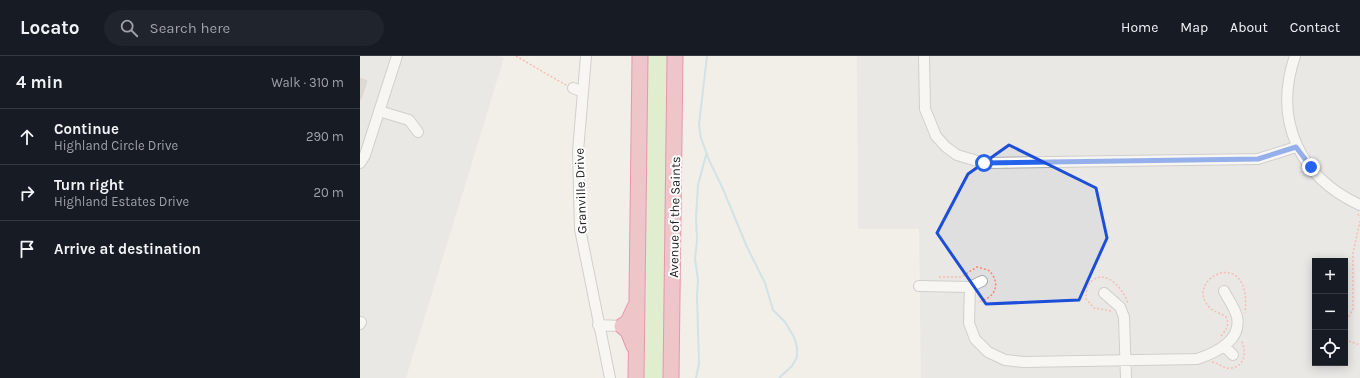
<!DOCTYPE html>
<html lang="en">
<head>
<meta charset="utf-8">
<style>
  body { margin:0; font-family:Karla,sans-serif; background:#20242c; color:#f1f3f6 }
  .controls { position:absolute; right:12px; bottom:12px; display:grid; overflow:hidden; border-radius:0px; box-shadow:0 2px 10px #0003 }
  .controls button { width:36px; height:36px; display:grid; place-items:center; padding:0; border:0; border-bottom:1px solid #363941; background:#171b24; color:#f1f3f6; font:20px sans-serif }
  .stop { position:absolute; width:12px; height:12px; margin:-9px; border:3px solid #2563eb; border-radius:50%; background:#fff }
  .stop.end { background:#2563eb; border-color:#fff; box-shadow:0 1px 4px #0008 }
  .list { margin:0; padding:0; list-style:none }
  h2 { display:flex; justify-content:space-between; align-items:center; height:52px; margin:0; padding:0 16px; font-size:17px }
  h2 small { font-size:13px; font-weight:400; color:#9ea1a6 }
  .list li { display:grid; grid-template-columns:26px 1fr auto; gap:12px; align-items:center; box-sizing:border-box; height:56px; padding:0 16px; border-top:1px solid #363941 }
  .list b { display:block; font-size:15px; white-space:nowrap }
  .list p { margin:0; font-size:13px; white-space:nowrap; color:#9ea1a6 }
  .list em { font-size:13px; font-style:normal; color:#9ea1a6 }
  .icon { flex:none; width:22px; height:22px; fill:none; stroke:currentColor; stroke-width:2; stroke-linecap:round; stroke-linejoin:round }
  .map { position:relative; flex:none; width:1000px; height:322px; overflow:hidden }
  header { display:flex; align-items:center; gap:24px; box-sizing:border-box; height:56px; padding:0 20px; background:#171b24; border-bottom:1px solid #363941 }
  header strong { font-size:19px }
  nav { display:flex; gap:22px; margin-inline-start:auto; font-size:14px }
  .search { width:280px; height:36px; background:#20242c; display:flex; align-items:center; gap:10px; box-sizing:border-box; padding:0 14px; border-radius:22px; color:#9ea1a6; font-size:15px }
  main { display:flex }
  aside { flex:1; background:#171b24 }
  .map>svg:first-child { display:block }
  .residential { fill:#e0dfdf; fill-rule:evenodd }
  .grass { fill:#cdebb0 }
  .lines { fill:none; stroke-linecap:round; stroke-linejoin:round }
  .stream { stroke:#aad3df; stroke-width:2 }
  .building { fill:#c7bfb8; stroke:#c4b6ab }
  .minor-casing { stroke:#a9a9a9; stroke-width:12 }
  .highway-casing { stroke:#dc2a67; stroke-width:17 }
  .path { stroke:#fa8072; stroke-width:1.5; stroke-dasharray:2 2; stroke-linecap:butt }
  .minor { stroke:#fff; stroke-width:10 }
  .highway { stroke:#e892a2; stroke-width:15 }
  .route { stroke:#2563eb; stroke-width:5 }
  .marked { fill:none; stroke:#1d4ed8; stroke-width:3; stroke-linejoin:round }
  .labels { text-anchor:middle; stroke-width:4; stroke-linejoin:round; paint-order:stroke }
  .street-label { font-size:13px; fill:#222; stroke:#fff }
</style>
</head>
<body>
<header>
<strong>Locato</strong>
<div class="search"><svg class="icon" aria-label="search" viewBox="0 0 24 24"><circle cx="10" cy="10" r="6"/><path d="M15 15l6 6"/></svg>Search here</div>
<nav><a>Home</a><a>Map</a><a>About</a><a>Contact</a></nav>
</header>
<main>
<aside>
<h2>4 min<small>Walk · 310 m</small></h2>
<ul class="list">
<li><svg class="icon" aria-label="ahead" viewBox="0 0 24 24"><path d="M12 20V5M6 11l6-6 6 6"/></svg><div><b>Continue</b><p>Highland Circle Drive</p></div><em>290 m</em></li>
<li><svg class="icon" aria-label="right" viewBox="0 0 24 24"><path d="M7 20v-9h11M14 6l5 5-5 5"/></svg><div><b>Turn right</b><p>Highland Estates Drive</p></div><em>20 m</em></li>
<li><svg class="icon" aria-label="arrive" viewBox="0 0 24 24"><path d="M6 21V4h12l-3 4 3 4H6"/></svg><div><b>Arrive at destination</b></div></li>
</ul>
</aside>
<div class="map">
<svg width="1000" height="322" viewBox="0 0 1000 322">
  <rect width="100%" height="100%" fill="#f2efe9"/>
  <path class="residential" d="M0 0H139L144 2 46 322H0Z
    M497 0H1000V322H561L559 173H498ZM955 205H985V307H955Z"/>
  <path class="grass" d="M284 0H310L306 322H281Z"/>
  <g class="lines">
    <path class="stream" d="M347 0 339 69 341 82 349 104 363 133 387 191 405 227 413 254 425 266 434 281 437 291V301L432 310 419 322
      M336 322 339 308 337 240 338 224 335 203 337 184 336 162 338 129 346 99"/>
  </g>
  <path class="building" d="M0 22 7 25 1 43H0Z"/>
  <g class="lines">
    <defs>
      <path id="minor" d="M226 0 218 95 220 173 250 322
        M564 0 565 53 576 80 586 91 597 99 624 107 898 103 936 91
        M935 0C913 64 939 121 1000 149
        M213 32 223 36
        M19 55 49 64 58 76
        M0 107 5 99 37 0
        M559 230 610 231 609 267 615 283 628 296 645 304 664 306 837 303C855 297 882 285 877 261 875 252 868 243 864 235
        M610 231 622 225
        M744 237 760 251 764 261 766 322
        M0 268 1 266
        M238 269 262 270
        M864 290 873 299"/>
      <path id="highway" d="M274 290 268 275 262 270 268 266 275 251
        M276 322 280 0
        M311 322 315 0"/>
    </defs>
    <use href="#minor" class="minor-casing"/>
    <use href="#highway" class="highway-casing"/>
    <path class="path" d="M156 0 206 29
      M998 158 1000 162
      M579 221H601L617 211 628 214C637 221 639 234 629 241 626 244 621 244 618 247
      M751 255 734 252 726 243 727 231C741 208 762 230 768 247
      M985 268 993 253V197L1000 165
      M985 278 989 285 1000 289
      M861 280C866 274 870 269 866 261 861 257 854 256 850 252 821 223 893 187 885 257
      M852 306C858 307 862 311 867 312 884 314 888 296 881 284"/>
    <use href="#minor" class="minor"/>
    <use href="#highway" class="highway"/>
  </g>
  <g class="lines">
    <path class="route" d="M624 107 898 103 936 91 951 111"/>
  </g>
  <path d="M0 0H1000V322H0ZM649 89 736 132 747 182 719 244 626 248 577 177 608 118Z" fill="#f2efe9" fill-opacity=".55" fill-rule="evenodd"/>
  <path class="marked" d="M649 89 736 132 747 182 719 244 626 248 577 177 608 118Z"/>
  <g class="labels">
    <g class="street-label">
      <text transform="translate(220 135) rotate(-92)" y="5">Granville Drive</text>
      <text transform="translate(314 161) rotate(-89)" y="5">Avenue of the Saints</text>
    </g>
  </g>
</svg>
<div class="controls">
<button>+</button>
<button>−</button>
<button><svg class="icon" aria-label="locate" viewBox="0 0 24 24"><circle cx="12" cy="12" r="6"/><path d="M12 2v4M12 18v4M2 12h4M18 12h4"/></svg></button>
</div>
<div class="stop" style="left:624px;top:107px"></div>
<div class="stop end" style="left:951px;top:111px"></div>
</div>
</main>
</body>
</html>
